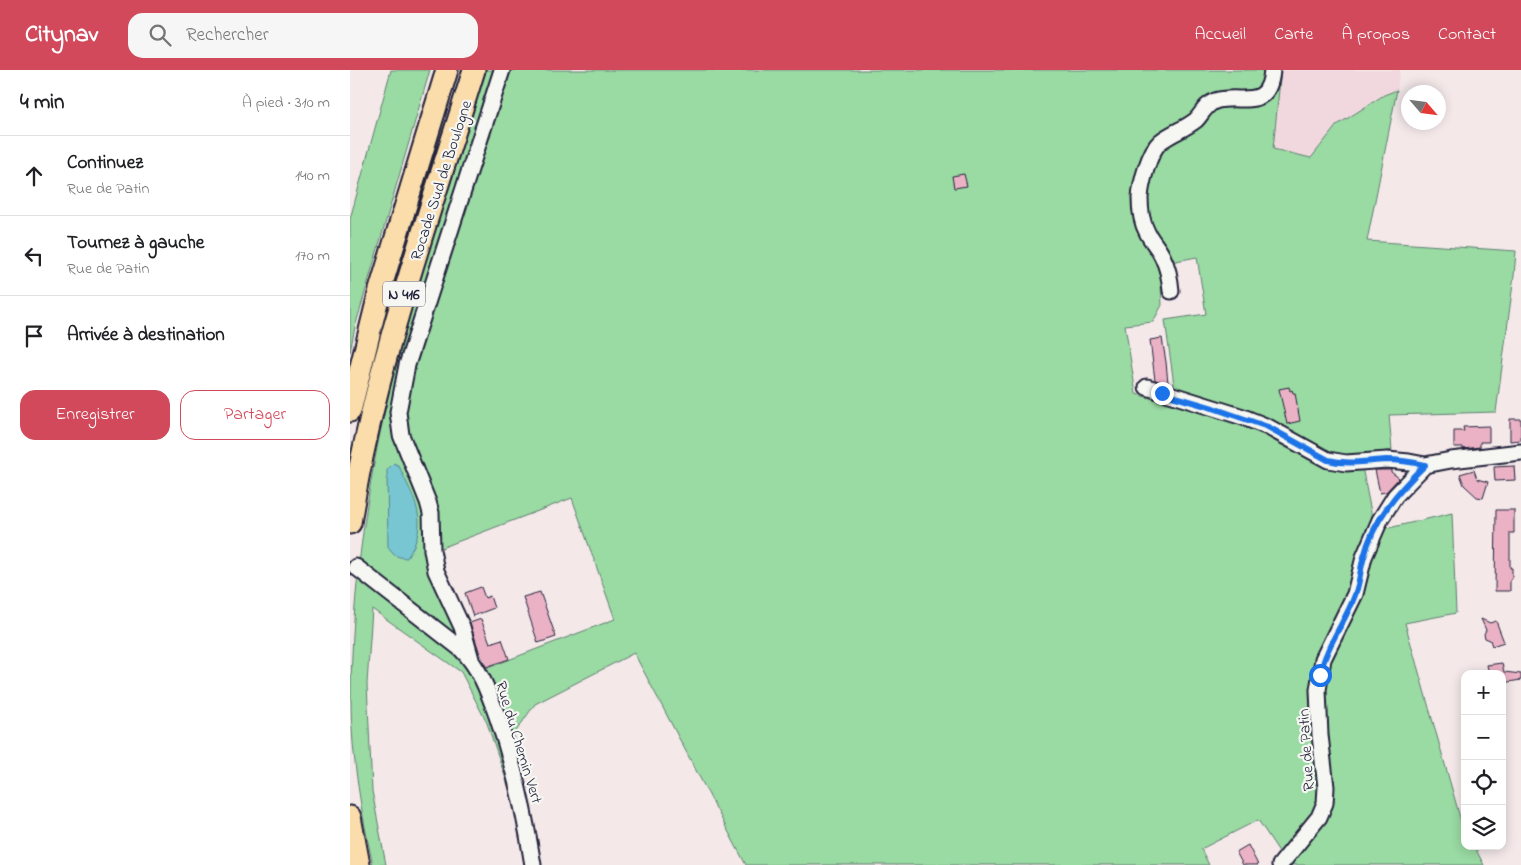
<!DOCTYPE html>
<html lang="fr">
<head>
<meta charset="utf-8">
<style>
  body { margin:0; font-family:"Indie Flower",sans-serif; background:#f6f6f6; color:#202124 }
  .controls { position:absolute; right:15px; bottom:15px; display:grid; overflow:hidden; border-radius:10px; box-shadow:0 2px 12px #0003 }
  .controls button { width:45px; height:45px; display:grid; place-items:center; padding:0; border:0; border-bottom:1px solid #e0e0e0; background:#fff; color:#202124; font:25px sans-serif }
  .compass { position:absolute; left:1051px; top:15px; width:45px; height:45px; border-radius:50%; background:#fff; box-shadow:0 2px 12px #0003; rotate:118deg }
  .stop { position:absolute; width:15px; height:15px; margin:-11px; border:4px solid #1a73e8; border-radius:50%; background:#fff }
  .stop.end { background:#1a73e8; border-color:#fff; box-shadow:0 1px 5px #0008 }
  .list { margin:0; padding:0; list-style:none }
  h2 { display:flex; justify-content:space-between; align-items:center; height:65px; margin:0; padding:0 20px; font-size:21px }
  h2 small { font-size:16px; font-weight:400; color:#757577 }
  .list li { display:grid; grid-template-columns:32px 1fr auto; gap:15px; align-items:center; box-sizing:border-box; height:80px; padding:0 20px; border-top:1px solid #e0e0e0 }
  .list b { display:block; font-size:19px; white-space:nowrap }
  .list p { margin:0; font-size:16px; white-space:nowrap; color:#757577 }
  .list em { font-size:16px; font-style:normal; color:#757577 }
  .actions { display:flex; gap:10px; padding:15px 20px }
  .actions a { flex:1; padding:11px 0; border:1px solid #d1495b; border-radius:15px; text-align:center; font-size:18px; color:#d1495b }
  .actions .main { background:#d1495b; color:#fff }
  .icon { flex:none; width:28px; height:28px; fill:none; stroke:currentColor; stroke-width:2; stroke-linecap:round; stroke-linejoin:round }
  .map { position:relative; flex:none; width:1171px; height:795px; overflow:hidden }
  header { display:flex; align-items:center; gap:30px; box-sizing:border-box; height:70px; padding:0 25px; background:#d1495b; color:#fff }
  header strong { font-size:24px }
  nav { display:flex; gap:28px; margin-inline-start:auto; font-size:18px }
  .search { width:350px; height:45px; background:#f6f6f6; display:flex; align-items:center; gap:12px; box-sizing:border-box; padding:0 18px; border-radius:15px; color:#757577; font-size:19px }
  main { display:flex }
  aside { flex:1; background:#fff }
  .map>svg:first-child { display:block }
  .built { fill:#f1d8de }
  .green { fill:#9adaa3; stroke:#5e7e6f; fill-rule:evenodd }
  .water { fill:#77c6d2; stroke:#558496 }
  .building { fill:#ebb2c5; stroke:#22223b }
  .lines { fill:none; stroke-linecap:round; stroke-linejoin:round }
  .minor-casing { stroke:#22223b; stroke-width:19 }
  .highway-casing { stroke:#22223b; stroke-width:25 }
  .minor { stroke:#f6f6f2; stroke-width:15 }
  .highway { stroke:#fbddab; stroke-width:21 }
  .route { stroke:#1a73e8; stroke-width:6 }
  .labels { text-anchor:middle; stroke-width:4.5; stroke-linejoin:round; paint-order:stroke }
  .shield { fill:#f6f6f2; stroke:#626272; stroke-width:1 }
  .shield-label { font-size:15px; font-weight:bold; fill:#22223b }
  .street-label { font-size:16px; fill:#22223b; stroke:#f6f6f2 }
</style>
</head>
<body>
<header>
<strong>Citynav</strong>
<div class="search"><svg class="icon" aria-label="search" viewBox="0 0 24 24"><circle cx="10" cy="10" r="6"/><path d="M15 15l6 6"/></svg>Rechercher</div>
<nav><a>Accueil</a><a>Carte</a><a>À propos</a><a>Contact</a></nav>
</header>
<main>
<aside>
<h2>4 min<small>À pied · 310 m</small></h2>
<ul class="list">
<li><svg class="icon" aria-label="ahead" viewBox="0 0 24 24"><path d="M12 20V5M6 11l6-6 6 6"/></svg><div><b>Continuez</b><p>Rue de Patin</p></div><em>140 m</em></li>
<li><svg class="icon" aria-label="left" viewBox="0 0 24 24"><path d="M17 20v-9H6M10 6l-5 5 5 5"/></svg><div><b>Tournez à gauche</b><p>Rue de Patin</p></div><em>170 m</em></li>
<li><svg class="icon" aria-label="arrive" viewBox="0 0 24 24"><path d="M6 21V4h12l-3 4 3 4H6"/></svg><div><b>Arrivée à destination</b></div></li>
</ul>
<div class="actions"><a class="main">Enregistrer</a><a>Partager</a></div>
</aside>
<div class="map">
<svg width="1171" height="795" viewBox="0 0 1171 795">
  <rect width="100%" height="100%" fill="#f4e8e9"/>
  <filter id="ink" filterUnits="userSpaceOnUse"><feTurbulence type="fractalNoise" baseFrequency=".02" numOctaves="2"/><feDisplacementMap in="SourceGraphic" scale="10" xChannelSelector="R" yChannelSelector="G"/><feConvolveMatrix kernelMatrix="1 2 1 2 8 2 1 2 1" color-interpolation-filters="sRGB"/></filter>
  <g filter="url(#ink)">
    <path class="built" d="M931 0H1050L1047 20 1034 25 987 55 961 88 923 79Z"/>
    <path class="green" d="M41 0H80L5 257 0 282V149Z
      M136 0H931L923 79 961 88 987 55 1034 25 1047 20 1017 171 1166 181 1164 206 1146 342 1039 345 1042 380 1010 387 1022 447 1039 458 1102 443 1106 543 1055 553 1111 751 1115 758V776H1124L1134 795H938L908 750 851 779 859 795H396L284 583 185 634 162 667 191 795H176L164 733 137 653 111 602 22 539 17 614 22 721 36 795H23C10 737 0 677 1 617 3 497 23 373 56 258 80 171 110 86 136 0ZM847 187 856 244 815 250 827 336 786 324 775 255 803 252 812 235 810 194ZM222 428 265 549 127 602 79 480 91 478Z"/>
    <path class="water" d="M44 393 49 396C64 430 81 452 57 488 47 487 43 486 38 477L37 400Z"/>
    <path class="building" d="M614 104 617 116 604 118 602 106Z
      M812 268 816 292 818 313H816L805 310 800 270Z
      M939 317 940 321 942 320 943 323H945L950 351 937 354 929 319Z
      M1160 349H1171V370L1160 371Z
      M1139 356V372H1130V377L1113 379V377H1104V361H1114L1113 357Z
      M1164 396 1165 410 1145 411 1144 397Z
      M1025 400H1041V402L1049 408 1036 422 1030 423Z
      M1124 400 1127 409 1138 412 1133 428 1127 427 1114 415 1110 404Z
      M1146 440H1164V463H1160V498H1162V509L1160 510V521H1145Z
      M131 517 135 528 140 526 144 538 123 546 115 523Z
      M190 522 206 567 188 573 173 527Z
      M131 549 140 573 152 569 159 589 136 597 129 581 120 553Z
      M1131 549 1140 553 1146 551 1154 572 1142 576 1140 570 1135 568 1134 564 1136 560Z
      M1152 593 1154 602 1171 604V610L1152 613V604H1139L1137 595Z
      M898 775 908 795H893L886 782Z"/>
    <g class="lines">
      <defs>
        <path id="minor" d="M821 221C820 209 818 198 813 188 809 178 801 171 797 162 792 153 790 138 790 128 791 113 799 82 810 72 821 63 835 59 846 50 852 44 855 35 865 31 889 23 919 43 922 0
          M797 317 893 347 918 357 978 390 996 393 1037 390 1059 392 1075 395 1101 390 1171 382
          M6 497 111 579C130 598 138 621 147 646 164 695 175 744 183 795
          M121 589 112 557 86 501 82 480 81 443 78 432 51 365 48 342 57 295 152 0
          M930 795 969 747 975 733 976 717 970 665 968 620 973 589 1005 524 1014 487 1030 450 1045 426 1075 395"/>
        <path id="highway" d="M0 341 30 220 97 0
          M0 453C24 298 78 150 124 0
          M0 747 9 795"/>
      </defs>
      <use href="#minor" class="minor-casing"/>
      <use href="#highway" class="highway-casing"/>
      <use href="#minor" class="minor"/>
      <use href="#highway" class="highway"/>
    </g>
  </g>
  <g class="lines" filter="url(#ink)">
    <path class="route" d="M812 323 863 338 918 357 978 390C997 395 1016 391 1036 390 1049 390 1062 392 1075 395 1048 421 1023 450 1014 487 1010 499 1010 512 1005 525 995 553 976 575 970 605"/>
  </g>
  <g class="labels">
    <rect class="shield" x="33" y="211.5" width="42" height="25" rx="4"/>
    <g class="shield-label">
      <text x="54" y="229">N 416</text>
    </g>
    <g class="street-label">
      <text transform="translate(90 110) rotate(-72)" y="6">Rocade Sud de Boulogne</text>
      <text transform="translate(170 672) rotate(73)" y="6">Rue du Chemin Vert</text>
      <text transform="translate(955 680) rotate(-94)" y="6">Rue de Patin</text>
    </g>
  </g>
</svg>
<div class="controls">
<button>+</button>
<button>−</button>
<button><svg class="icon" aria-label="locate" viewBox="0 0 24 24"><circle cx="12" cy="12" r="6"/><path d="M12 2v4M12 18v4M2 12h4M18 12h4"/></svg></button>
<button><svg class="icon" aria-label="layers" viewBox="0 0 24 24"><path d="M12 4l9 5-9 5-9-5zM3 14l9 5 9-5"/></svg></button>
</div>
<svg class="compass" viewBox="-18 -18 36 36"><path d="M0-13l5 13h-10z" fill="#e53935"/><path d="M0 13l5-13h-10z" fill="#757577"/></svg>
<div class="stop" style="left:970px;top:605px"></div>
<div class="stop end" style="left:812px;top:323px"></div>
</div>
</main>
</body>
</html>
